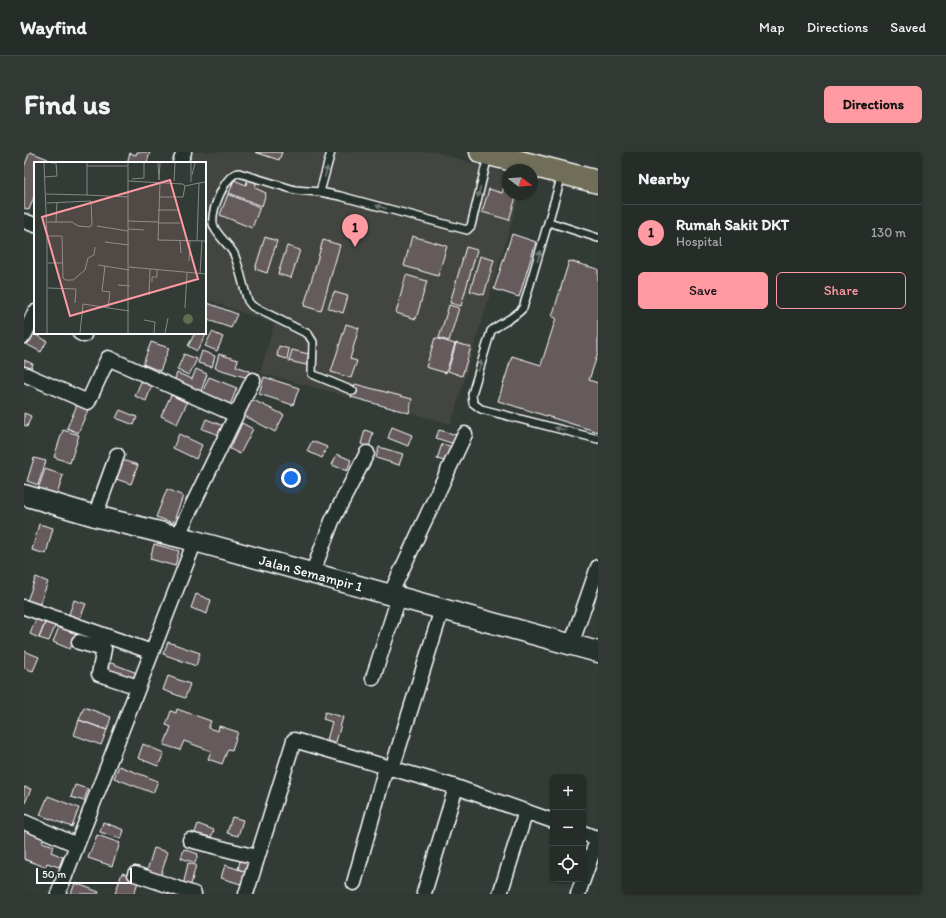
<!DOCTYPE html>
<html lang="en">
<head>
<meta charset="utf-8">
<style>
  body { margin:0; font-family:Itim,sans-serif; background:#323834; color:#f1f3f6 }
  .controls { position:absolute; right:12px; bottom:12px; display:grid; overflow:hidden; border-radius:6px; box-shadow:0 1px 3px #0004 }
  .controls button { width:36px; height:36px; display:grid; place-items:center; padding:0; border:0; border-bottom:1px solid #424845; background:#262c28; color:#f1f3f6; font:20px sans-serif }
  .compass { position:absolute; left:478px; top:12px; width:36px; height:36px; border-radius:50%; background:#262c28; box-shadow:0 1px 3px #0004; rotate:106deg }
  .scale { position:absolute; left:12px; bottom:10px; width:96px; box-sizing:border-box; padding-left:4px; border:2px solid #fff; border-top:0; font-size:11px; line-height:14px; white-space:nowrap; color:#fff; -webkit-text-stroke:3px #26332d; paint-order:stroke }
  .you { position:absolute; left:267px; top:326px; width:14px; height:14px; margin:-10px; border:3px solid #fff; border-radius:50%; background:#1a73e8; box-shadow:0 0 0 6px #1a73e833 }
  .badge { display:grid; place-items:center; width:26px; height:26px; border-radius:50%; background:#ff9aa2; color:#111; font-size:13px; font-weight:700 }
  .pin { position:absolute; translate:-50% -33px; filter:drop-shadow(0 1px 2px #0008) }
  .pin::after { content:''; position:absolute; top:21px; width:14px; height:12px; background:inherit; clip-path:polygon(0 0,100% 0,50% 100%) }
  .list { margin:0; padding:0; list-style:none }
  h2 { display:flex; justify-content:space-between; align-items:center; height:52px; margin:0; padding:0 16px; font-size:17px }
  h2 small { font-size:13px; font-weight:400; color:#a4a7a8 }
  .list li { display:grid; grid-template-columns:26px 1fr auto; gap:12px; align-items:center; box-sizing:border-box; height:56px; padding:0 16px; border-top:1px solid #424845 }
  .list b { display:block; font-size:15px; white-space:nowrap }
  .list p { margin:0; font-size:13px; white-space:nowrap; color:#a4a7a8 }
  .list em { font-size:13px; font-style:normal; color:#a4a7a8 }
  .actions { display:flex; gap:8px; padding:12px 16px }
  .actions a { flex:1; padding:9px 0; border:1px solid #ff9aa2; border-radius:6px; text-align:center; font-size:14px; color:#ff9aa2 }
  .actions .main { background:#ff9aa2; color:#111 }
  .icon { flex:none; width:22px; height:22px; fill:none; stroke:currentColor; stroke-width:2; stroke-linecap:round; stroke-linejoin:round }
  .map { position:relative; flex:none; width:574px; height:742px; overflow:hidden; border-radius:6px }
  header { display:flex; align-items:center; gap:24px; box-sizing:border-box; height:56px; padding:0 20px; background:#262c28; border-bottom:1px solid #424845 }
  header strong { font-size:19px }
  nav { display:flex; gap:22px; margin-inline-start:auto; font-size:14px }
  .intro { display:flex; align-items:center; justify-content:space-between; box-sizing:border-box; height:96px; padding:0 24px }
  h1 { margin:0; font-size:28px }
  .button { padding:10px 18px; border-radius:6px; background:#ff9aa2; color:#111; font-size:14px; font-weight:700 }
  main { display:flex; gap:24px; padding:0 24px }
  aside { flex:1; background:#262c28; border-radius:6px; box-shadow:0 1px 3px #0004 }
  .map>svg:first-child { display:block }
  .built { fill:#424441 }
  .building { fill:#655a5c; stroke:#fff }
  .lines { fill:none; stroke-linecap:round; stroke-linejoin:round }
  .lane-casing { stroke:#fff; stroke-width:10 }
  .street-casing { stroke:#fff; stroke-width:17 }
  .secondary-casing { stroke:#fff; stroke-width:23 }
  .primary-casing { stroke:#fff; stroke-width:25 }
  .lane { stroke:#26332d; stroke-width:7 }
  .street { stroke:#26332d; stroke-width:14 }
  .secondary { stroke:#26332d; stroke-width:20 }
  .primary { stroke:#706e59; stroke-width:22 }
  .oneway { fill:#727a76 }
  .labels { text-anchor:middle; stroke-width:3; stroke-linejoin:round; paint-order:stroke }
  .street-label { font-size:14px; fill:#fff; stroke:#26332d }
  .inset-road { fill:none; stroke:#858986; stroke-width:1 }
  .view { fill:#ff9aa2; fill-opacity:0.15; stroke:#ff9aa2; stroke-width:2 }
  .inset-edge { fill:none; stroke:#fff; stroke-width:2 }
</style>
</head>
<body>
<header>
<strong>Wayfind</strong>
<nav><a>Map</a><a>Directions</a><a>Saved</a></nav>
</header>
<div class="intro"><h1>Find us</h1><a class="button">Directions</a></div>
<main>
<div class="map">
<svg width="574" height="742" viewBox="0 0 574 742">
  <rect width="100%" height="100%" fill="#333b36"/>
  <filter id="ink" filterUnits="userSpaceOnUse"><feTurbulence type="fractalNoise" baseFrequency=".025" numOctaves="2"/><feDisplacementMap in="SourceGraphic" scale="8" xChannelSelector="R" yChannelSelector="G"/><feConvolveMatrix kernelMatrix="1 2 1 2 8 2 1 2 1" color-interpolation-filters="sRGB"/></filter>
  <g filter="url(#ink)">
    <path class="built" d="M166 0H412L484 22V42H496L427 272 236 221 250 172 181 147V11H163Z"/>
    <path class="building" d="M6 0 24 7 23 11H11V42L5 58 0 56V15Z
      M113 0H126L123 11H103L106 1 112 3Z
      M231 0H258L255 8Z
      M484 24V42H493L485 68 458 60 465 37 478 41Z
      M224 25 233 28 231 36 242 41 238 54 205 41 210 28 222 33Z
      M204 42 236 55 228 76 196 63Z
      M488 82 512 90 495 145 470 137Z
      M388 84 423 94 414 124 380 114Z
      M241 85 253 89 243 121 231 117Z
      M299 88 316 93 297 159 280 154Z
      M263 94 276 98 267 126 254 122Z
      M442 95 453 98 437 154 426 151Z
      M456 104 470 108 460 143 446 139Z
      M545 109 574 117V201L565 228 574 231V280L474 249 488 204 517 213 532 166 528 165Z
      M382 123 403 129 392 167 372 161Z
      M310 140 324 144 319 161 304 156Z
      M181 150 213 162 207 176 181 167Z
      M425 153 435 156 425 189 415 186Z
      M322 172 335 176 326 207 333 209 327 226 307 220Z
      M181 180 183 181 173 199 164 194 171 181Z
      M188 180 199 185 193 199 181 194Z
      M8 181 23 189 17 200 2 192Z
      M411 186 431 192 422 221 402 215Z
      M127 190 145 196 136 219 119 212Z
      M432 191 447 195 438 224 424 219Z
      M255 194 265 197 263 207 253 204Z
      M268 198 285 202 282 213 265 209Z
      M178 199 191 204 188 215 174 211Z
      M160 202 173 207 165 223 153 218Z
      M195 202 214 208 212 214 226 219 224 226 191 216Z
      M0 208 9 212 5 222 0 220Z
      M172 217 183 222 177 239 150 229 153 221 168 227Z
      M185 225 213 236 206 253 178 241Z
      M240 225 275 236 269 253 235 242Z
      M118 227 129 231 122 249 111 244Z
      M331 232 388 247 385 261 327 245Z
      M147 243 163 251 153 272 137 264Z
      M227 247 260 263 251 280 219 263Z
      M53 253 64 258 54 281 43 276Z
      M96 258 113 265 110 273 92 266Z
      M0 261 7 264 3 275 0 273Z
      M182 267 202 275 198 284 178 277Z
      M218 271 229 277 216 302 206 297Z
      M368 275 388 283 384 294 364 286Z
      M39 278 55 283 46 311 30 305Z
      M341 278 349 281 345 295 337 292Z
      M415 278 433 283 430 292 412 286Z
      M155 282 178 293 172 307 149 296Z
      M288 289 303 295 298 306 283 299Z
      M418 292 429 295 424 310 413 307Z
      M355 295 379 302 375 313 352 306Z
      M313 302 327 308 323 319 308 313Z
      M10 306 22 309 14 333 3 329Z
      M98 308 114 313 107 332 92 327Z
      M21 317 39 323 33 343 14 337Z
      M143 337 159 344 149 371 132 365Z
      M15 372 29 376 22 402 8 398Z
      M130 392 155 399 151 414 126 407Z
      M12 425 24 430 13 459 1 454Z
      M172 442 187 448 183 462 167 456Z
      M50 448 62 452 55 469 44 465Z
      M14 462 23 466 15 486 6 482Z
      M23 466 33 470 25 489 15 486Z
      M37 470 54 477 46 497 29 490Z
      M144 490 176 501 172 514 139 502Z
      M0 499 15 505 9 519 0 516Z
      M82 509 113 521 109 532 80 516Z
      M144 524 166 532 161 546 139 538Z
      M60 555 87 565 83 578 55 568Z
      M153 557 187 569 184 576 194 579 195 574 214 580 208 598 204 597 198 612 184 607 187 599 160 589 156 598 140 593 147 575 142 573 147 559 152 561Z
      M301 560 319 565 312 590 303 588 308 570 299 567Z
      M55 568 83 578 77 593 50 583Z
      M119 592 140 601 134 614 114 606Z
      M95 614 134 629 129 641 90 626Z
      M51 633 64 637 60 649 47 645Z
      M0 635 7 637 0 653Z
      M24 644 55 656 48 675 16 663Z
      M208 665 219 668 214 684 203 681Z
      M79 670 100 678 97 687 76 680Z
      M174 672 190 678 184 692 169 686Z
      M0 676 21 684 18 690 30 694 27 700 39 705 35 715 23 711 21 715 0 707Z
      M73 683 96 691 88 714 64 706Z
      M130 696 144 700 135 729 121 725Z
      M160 697 174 702 171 711 157 706Z
      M218 702 228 705 223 720 214 717Z
      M164 711 172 713 166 736 159 734Z
      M201 713 223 720 220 733 197 726Z
      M98 721 115 727 110 742H91Z
      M51 731 75 740 74 742H47Z"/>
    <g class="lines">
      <defs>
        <path id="lane" d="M538 23 499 156C488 168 479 169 467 179L448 242 449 251 457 257 574 287
          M296 40 307 0
          M525 70 574 86
          M329 239 288 222 289 190 284 182 228 154 224 149C219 134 216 116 210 102 205 92 191 82 189 72 187 58 201 22 215 21L271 38 296 40 316 44 443 78 447 74 464 4"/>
        <path id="street" d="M156 11 160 0
          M0 69 11 73
          M56 181 60 183
          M0 184 11 160
          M0 222 64 250 84 206 212 263
          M71 364 93 303
          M153 385 229 228
          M288 422 308 369 343 301
          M366 443 441 282
          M0 455 128 500
          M55 490 80 497 75 522 114 535
          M547 493 574 415
          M349 526 375 445
          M368 617 418 457
          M0 670 53 693
          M559 681 572 686
          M166 688 232 705
          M111 722 170 742
          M330 731 362 615
          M400 741 432 635
          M34 742 171 389
          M222 742 270 588 432 635 529 669
          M476 742 502 659
          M554 742 574 685"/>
        <path id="secondary" d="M0 343 71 364 171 389 574 500"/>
        <path id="primary" d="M457 0 574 30"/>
      </defs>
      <use href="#lane" class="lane-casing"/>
      <use href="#street" class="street-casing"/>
      <use href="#secondary" class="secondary-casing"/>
      <use href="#primary" class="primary-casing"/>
      <use href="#lane" class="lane"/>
      <use href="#street" class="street"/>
      <use href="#secondary" class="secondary"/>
      <use href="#primary" class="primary"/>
    </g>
    <defs><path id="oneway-solid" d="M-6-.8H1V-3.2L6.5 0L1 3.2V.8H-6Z"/></defs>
    <g class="oneway">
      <use href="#oneway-solid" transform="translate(302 20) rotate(-76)"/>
      <use href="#oneway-solid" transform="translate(455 40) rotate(104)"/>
      <use href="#oneway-solid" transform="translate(357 55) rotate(-164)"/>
      <use href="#oneway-solid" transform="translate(515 104) rotate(-73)"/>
      <use href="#oneway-solid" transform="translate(456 214) rotate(-73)"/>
      <use href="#oneway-solid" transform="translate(536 277) rotate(-165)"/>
    </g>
  </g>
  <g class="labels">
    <g class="street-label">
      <text transform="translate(287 421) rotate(15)" y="5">Jalan Semampir 1</text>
    </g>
  </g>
  <g transform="translate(10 10)">
    <rect width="172" height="172" fill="#333b36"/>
    <path d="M149 157a5 5 0 1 1 10 0a5 5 0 1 1-10 0Z" fill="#5e6f51"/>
    <path class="inset-road" d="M10 1 13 74V171M94 1V171M124 1 125 18M157 1V20M53 4H94M158 13 161 1M11 15 23 14 22 1H17M98 17 110 16V1M125 18 126 1M94 19 149 22 151 24 149 35H125M140 19 141 1M126 21 124 78 172 79M151 24 165 21M12 32 53 33V1M53 33 94 35M13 41 57 39 58 62 56 65 44 64 38 60H13M124 48H144M94 59 124 60M22 60 23 41M124 61H146M63 64 94 69M94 67 110 68M13 74H28L29 116 31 118H39L51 108 54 96 60 93 61 85M146 79 147 91M163 79 165 21 172 20M71 80 95 83M155 99 156 79M14 101H28M64 103 95 108M71 104 68 129 76 130 74 146M95 105 172 112M166 112 168 79M118 120V115H123V108M84 123 96 124M14 126 42 127 41 141M115 133 116 107M151 146 153 111M110 158 121 160 120 171M46 171 49 142 95 149M131 171 134 156"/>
    <path class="view" d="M136 18 164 117 36 154 8 55Z"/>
    <rect width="172" height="172" class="inset-edge"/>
  </g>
</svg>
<div class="controls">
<button>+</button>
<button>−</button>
<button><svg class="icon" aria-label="locate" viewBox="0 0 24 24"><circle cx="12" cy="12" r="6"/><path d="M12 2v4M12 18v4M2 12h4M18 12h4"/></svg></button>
</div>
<svg class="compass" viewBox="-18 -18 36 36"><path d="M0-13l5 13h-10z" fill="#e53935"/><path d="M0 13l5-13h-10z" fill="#a4a7a8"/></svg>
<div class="scale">50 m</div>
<div class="you"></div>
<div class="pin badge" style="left:331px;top:95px">1</div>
</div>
<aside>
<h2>Nearby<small></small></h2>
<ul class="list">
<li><span class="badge">1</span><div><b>Rumah Sakit DKT</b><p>Hospital</p></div><em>130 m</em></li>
</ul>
<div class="actions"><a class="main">Save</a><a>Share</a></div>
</aside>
</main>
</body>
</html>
